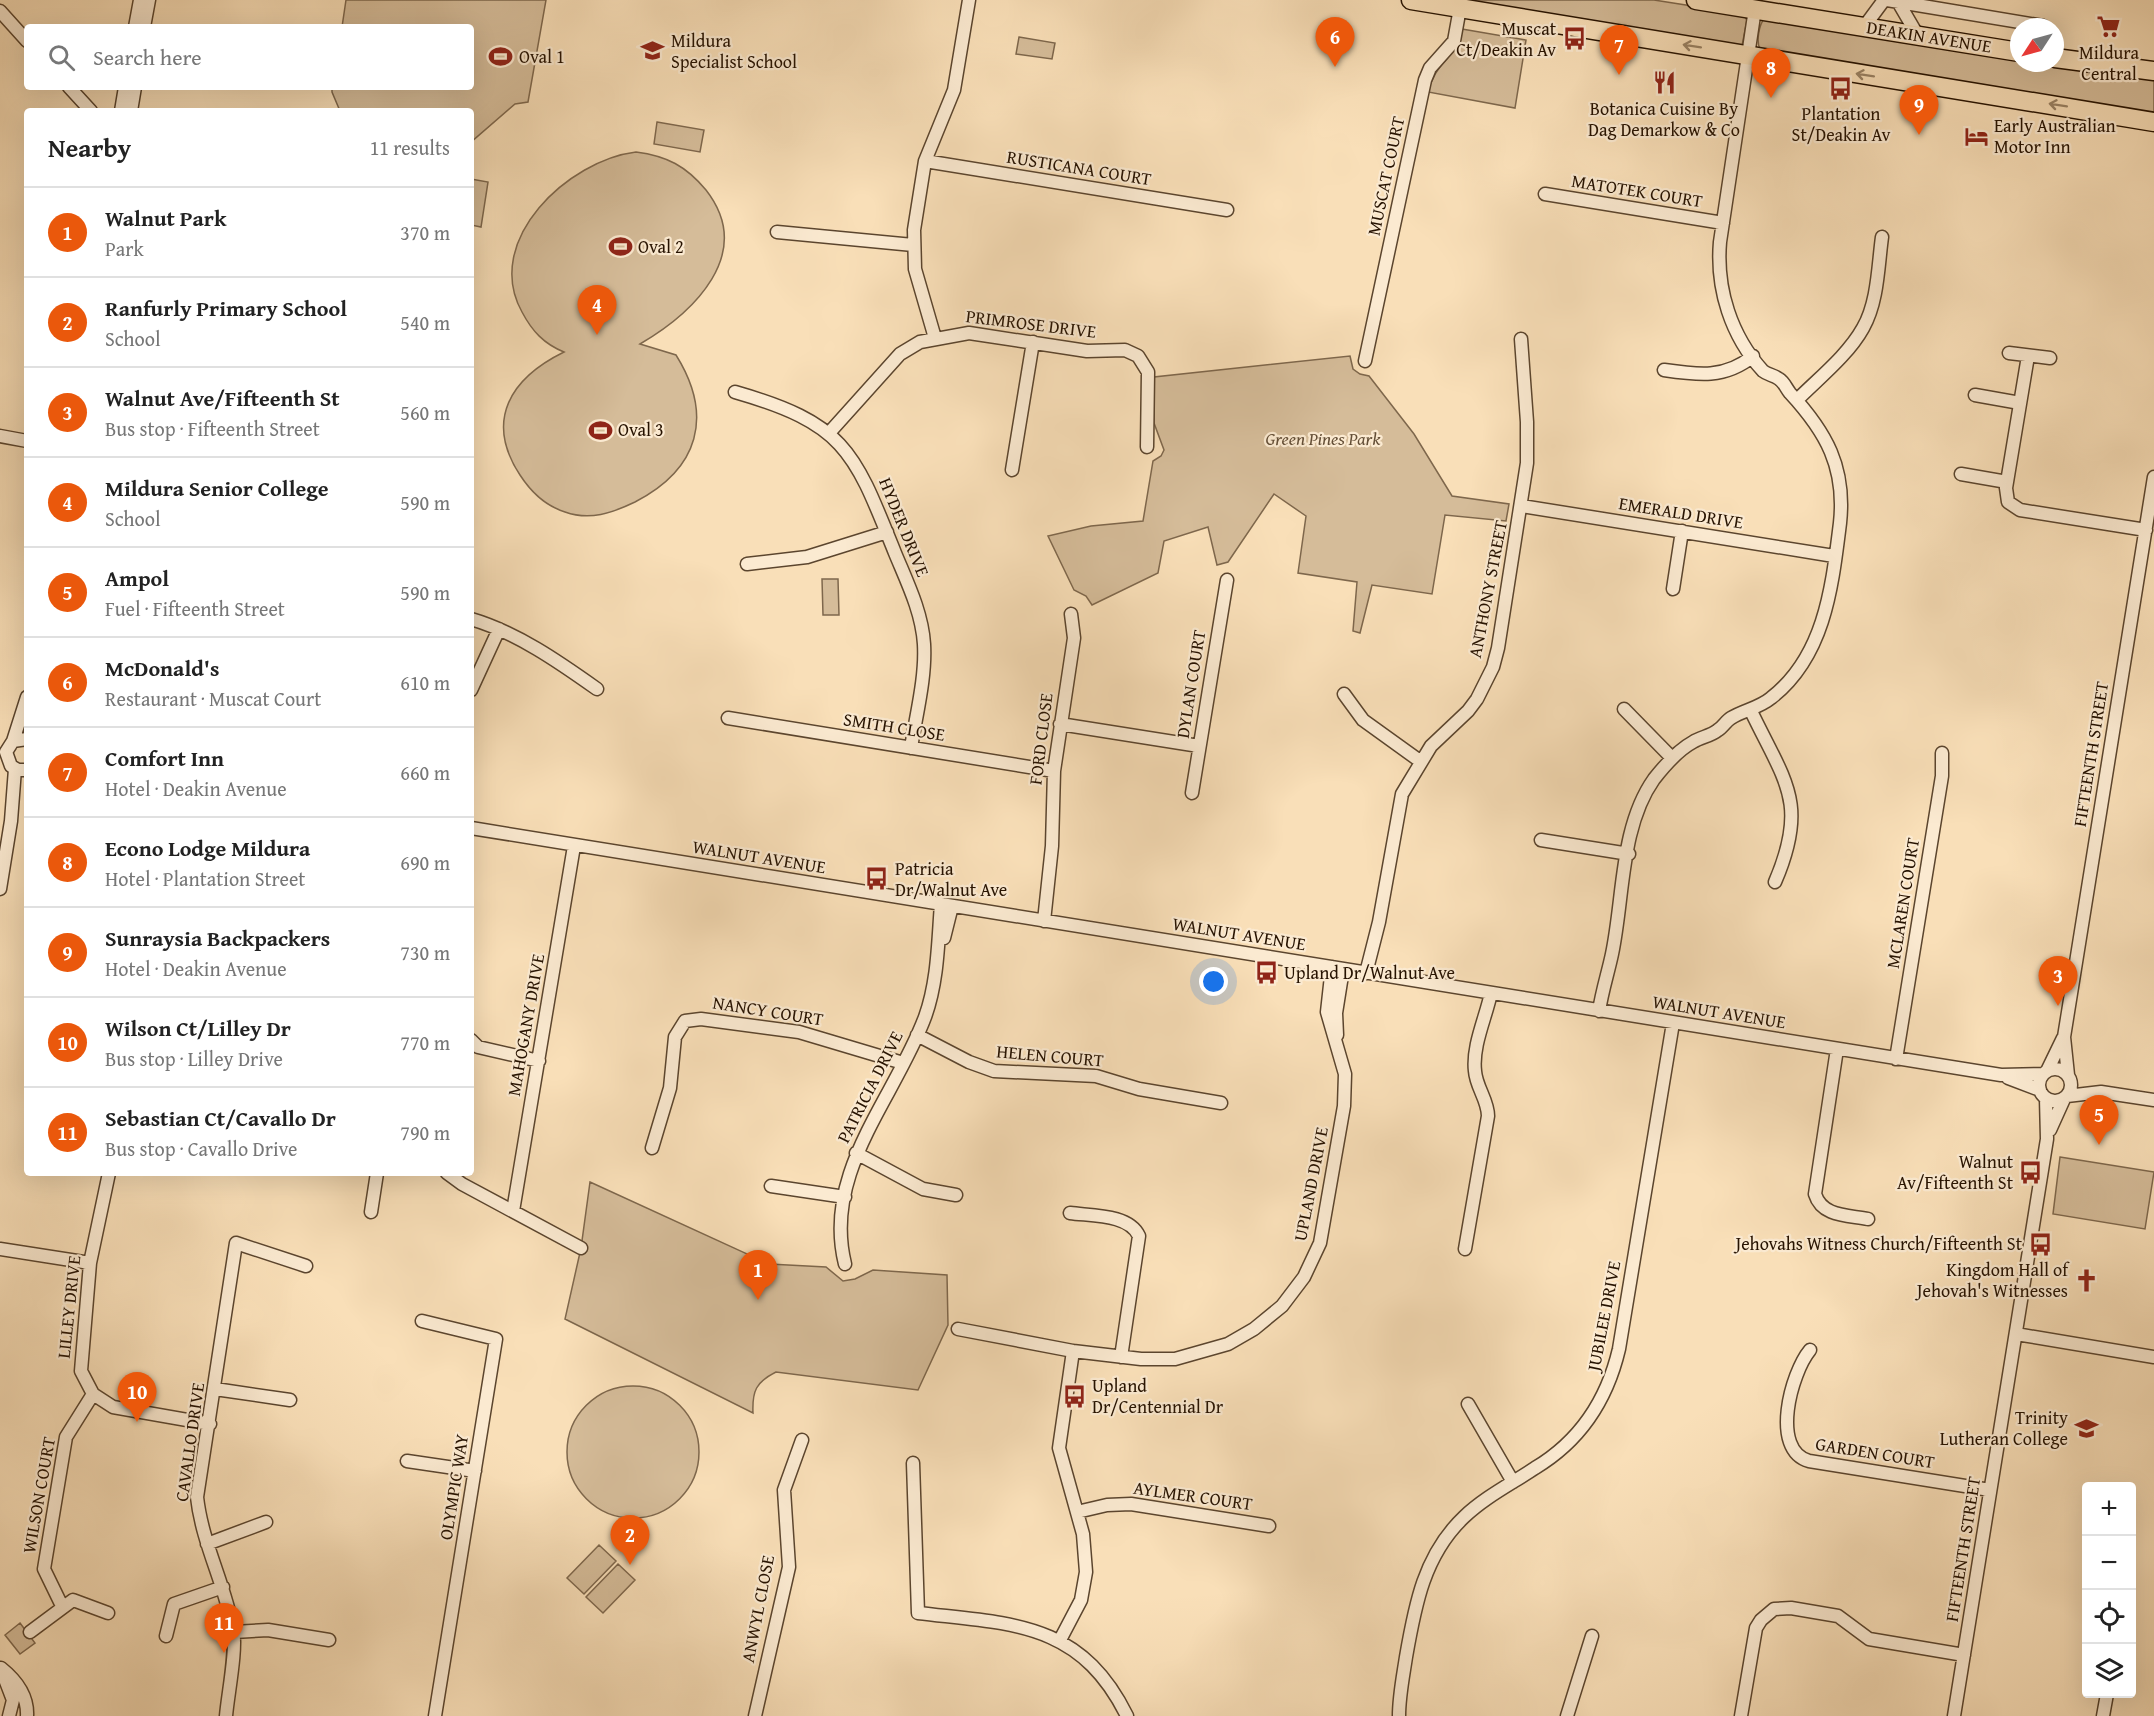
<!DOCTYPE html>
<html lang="en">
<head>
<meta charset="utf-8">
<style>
  body { margin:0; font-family:"Gentium Book Plus",serif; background:#f6f6f6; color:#222 }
  .controls { position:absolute; right:18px; bottom:18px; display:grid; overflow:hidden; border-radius:6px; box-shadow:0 6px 24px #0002 }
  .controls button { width:54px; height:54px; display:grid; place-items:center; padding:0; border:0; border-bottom:2px solid #e0e0e0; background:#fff; color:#222; font:30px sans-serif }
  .compass { position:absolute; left:2010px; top:18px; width:54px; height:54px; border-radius:50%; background:#fff; box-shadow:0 6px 24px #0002; rotate:234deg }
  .you { position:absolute; left:1214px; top:982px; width:21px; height:21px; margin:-15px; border:4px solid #fff; border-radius:50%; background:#1a73e8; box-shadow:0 0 0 9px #1a73e833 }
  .badge { display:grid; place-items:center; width:39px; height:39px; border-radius:50%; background:#ea580c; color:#fff; font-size:20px; font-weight:700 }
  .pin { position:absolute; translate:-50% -50px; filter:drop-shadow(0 2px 3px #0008) }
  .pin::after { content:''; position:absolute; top:32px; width:21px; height:18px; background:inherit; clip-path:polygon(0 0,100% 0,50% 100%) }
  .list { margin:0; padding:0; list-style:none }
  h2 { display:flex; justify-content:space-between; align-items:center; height:78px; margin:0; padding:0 24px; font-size:26px }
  h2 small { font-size:20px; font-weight:400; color:#767676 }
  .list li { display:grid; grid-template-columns:39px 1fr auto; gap:18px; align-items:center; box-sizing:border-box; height:90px; padding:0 24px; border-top:2px solid #e0e0e0 }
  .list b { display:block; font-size:22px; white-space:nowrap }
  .list p { margin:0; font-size:20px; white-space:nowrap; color:#767676 }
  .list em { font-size:20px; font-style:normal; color:#767676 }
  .icon { flex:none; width:33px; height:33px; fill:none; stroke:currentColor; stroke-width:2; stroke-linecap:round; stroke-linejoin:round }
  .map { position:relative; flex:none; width:2154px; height:1716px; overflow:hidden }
  .search { position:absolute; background:#fff; box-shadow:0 6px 24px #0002; left:24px; top:24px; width:450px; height:66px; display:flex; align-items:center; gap:15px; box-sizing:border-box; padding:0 21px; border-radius:6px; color:#767676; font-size:22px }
  .panel { position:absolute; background:#fff; box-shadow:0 6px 24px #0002; left:24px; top:108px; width:450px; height:1068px; border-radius:6px }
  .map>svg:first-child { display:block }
  .green { fill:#d5bc99; stroke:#7e674c; stroke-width:1.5 }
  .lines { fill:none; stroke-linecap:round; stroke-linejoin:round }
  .minor-casing { stroke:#5b452e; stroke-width:15 }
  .highway-casing { stroke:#261200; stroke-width:21 }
  .minor { stroke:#fbead1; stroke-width:12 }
  .highway { stroke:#f9dfb8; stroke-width:18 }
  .oneway { stroke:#9a8365 }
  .labels { text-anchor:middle; stroke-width:4.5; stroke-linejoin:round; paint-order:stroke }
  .poi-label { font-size:18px; fill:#261200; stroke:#fbead1; text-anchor:start }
  .street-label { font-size:18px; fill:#261200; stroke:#fbead1 }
  .park-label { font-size:18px; font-style:italic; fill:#634e36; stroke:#fbead1 }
</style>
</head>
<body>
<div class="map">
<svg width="2154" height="1716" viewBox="0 0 2154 1716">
  <rect width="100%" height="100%" fill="#f9dfb8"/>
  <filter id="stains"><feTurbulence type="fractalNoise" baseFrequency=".00333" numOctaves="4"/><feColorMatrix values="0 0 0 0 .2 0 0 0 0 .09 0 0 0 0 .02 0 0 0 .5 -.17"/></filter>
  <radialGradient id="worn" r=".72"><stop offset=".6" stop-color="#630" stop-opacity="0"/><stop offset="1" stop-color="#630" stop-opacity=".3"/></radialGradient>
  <path class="green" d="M346 0H546L528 102 515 104 471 142V111H340L332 92V87H471V27H342Z
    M1457 0H1654L1743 14 1747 20 1742 46Z
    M1764 19 2019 59V63H2044L2154 78V113L1760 49C1756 42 1759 25 1764 19Z
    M1462 29 1526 40 1515 108 1428 92C1435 61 1457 59 1462 29Z
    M1019 37 1055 43 1052 59 1016 54Z
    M657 122 704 130 700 152 654 144Z
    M636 152C667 156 686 166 706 190 756 254 693 313 640 344L676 355C714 416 699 469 635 502 612 513 590 521 565 512 546 506 531 492 520 475 484 420 511 378 564 352 544 344 532 331 522 312 482 240 569 160 636 152Z
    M471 179 488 182 481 227 471 225Z
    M1350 356 1353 369 1360 374 1369 376 1414 434 1452 496 1509 504 1506 521 1445 515 1432 594 1372 585 1360 633 1353 631 1357 582 1298 573 1306 516 1274 494 1228 562 1217 565 1208 527 1164 541 1158 573 1092 605 1086 596 1074 590 1048 536 1091 526 1143 521 1153 461 1161 456 1164 450 1154 423V377Z
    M822 579H838L839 615H823Z
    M2060 1157 2154 1172 2145 1229 2053 1214Z
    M590 1182 769 1264 826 1267 843 1281 855 1279 873 1270 947 1275 948 1325 918 1390 776 1372C756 1382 752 1391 753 1413L565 1319 581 1248Z
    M567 1452a66 66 0 1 1 132 0a66 66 0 1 1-132 0Z
    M599 1545 616 1561 584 1594 567 1578Z
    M618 1564 635 1580 603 1613 586 1597Z
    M20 1623 35 1643 20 1654 5 1635Z"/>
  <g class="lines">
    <defs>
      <path id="minor" d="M1887 0 2043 26
        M1897 0 1918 36
        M0 11 27 41
        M135 27 140 0
        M144 27 149 0
        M1864 27 1884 0
        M69 87 91 111
        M121 111 125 87
        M131 111 135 87
        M925 161 1227 210
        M1545 194 1723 223
        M777 232 913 245
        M935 338 915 269 914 230 925 161 954 90 969 0
        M2009 353 2050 358
        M2028 356 2006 488 2008 502 2020 510 2146 530
        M1365 361 1425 80 1430 68 1454 41 1460 8
        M1664 370C1698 375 1725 379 1753 356
        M735 392C846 424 854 451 895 553 907 582 922 612 924 644 926 678 916 715 911 748
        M1975 395 2020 403
        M1797 400C1819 378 1848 355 1863 328 1878 302 1878 266 1882 237
        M829 433 900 354 920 342 969 333 1087 351 1125 350 1138 356 1148 372 1147 447
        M0 436 27 441
        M1012 470 1033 342
        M1961 474 2007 482
        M1522 506 1834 556
        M747 564 807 557 887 532
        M1673 589 1682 531
        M471 619C516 632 559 662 597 689
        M471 690 499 629
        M1344 694 1363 720 1420 761
        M1624 709 1672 758
        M1751 711C1785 782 1809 803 1775 882
        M728 718 1054 771
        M1060 724 1199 746
        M27 739 13 741 6 752 11 766 18 770H27
        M13 741 27 697
        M1192 793 1227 580
        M471 828 2001 1075 2043 1074
        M1541 840 1629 854
        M0 889 11 821 15 769
        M1044 921 1052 846 1054 771 1074 638 1071 614
        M944 938 952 906
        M1366 973 1379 922 1402 794 1431 746 1468 711 1477 699 1493 667 1498 648 1527 463V422L1521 339
        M1599 1011C1602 991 1608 973 1612 954 1624 897 1620 827 1654 779 1665 765 1678 750 1693 742 1701 737 1711 736 1718 730 1723 727 1726 721 1731 718 1744 710 1759 708 1771 698 1825 656 1832 587 1840 523 1846 467 1826 432 1790 393 1786 388 1784 382 1779 379 1774 375 1768 375 1763 371 1731 336 1716 289 1720 242L1755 9
        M917 1035 969 1062 994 1071 1096 1076 1139 1089 1221 1103
        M1337 1035 1336 1013 1343 969
        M471 1040 478 1047 539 1061
        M1837 1049 1815 1194C1822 1217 1848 1215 1868 1219
        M1896 1059 1942 776V753
        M2039 1085a16 16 0 1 1 32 0a16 16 0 1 1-32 0Z
        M2047 1071 2063 1038
        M2068 1075 2064 1037 2154 477
        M2008 1078 2040 1090
        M2067 1096 2101 1092 2154 1100
        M2050 1130 2064 1099
        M652 1148 670 1088 675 1037 685 1021 701 1019 799 1032 903 1063
        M856 1153 923 1189 956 1195
        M109 1173 90 1263 81 1371 93 1394 113 1407 210 1424
        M447 1173 462 1184 581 1248
        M771 1186 845 1197
        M513 1211 574 846
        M371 1212 377 1173
        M1070 1213C1092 1216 1129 1214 1139 1236L1121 1357
        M0 1249 90 1263
        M1465 1249 1488 1116C1488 1100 1476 1087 1475 1071 1472 1046 1486 1017 1491 993
        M845 1264C822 1172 895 1098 925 1017 938 981 938 942 941 904
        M422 1321 496 1339 435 1716
        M958 1329 1073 1351 1141 1359H1175L1228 1344 1254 1329 1282 1306 1304 1277 1320 1243 1344 1106 1345 1074 1327 1012 1332 967
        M2016 1334 2154 1357
        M1810 1350C1791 1373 1770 1450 1809 1461L1990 1490
        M215 1389 290 1400
        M1468 1404 1513 1482
        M407 1461 475 1471
        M913 1463 918 1613C1011 1624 1080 1621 1127 1716
        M1077 1512 1107 1505 1131 1504 1269 1526
        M207 1544 266 1522
        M62 1606 44 1569 66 1437 93 1394
        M30 1632 73 1600 108 1613
        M234 1632 268 1630 329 1640
        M166 1636 174 1604 223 1587
        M1060 1640 1081 1600 1086 1572 1083 1534 1059 1448 1073 1351
        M1 1668C16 1680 28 1696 27 1716
        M3 1674 13 1700 9 1716
        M226 1716C228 1693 237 1650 233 1629 225 1584 202 1543 197 1497L236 1243 306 1266
        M755 1716 789 1567 784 1490 802 1440
        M1399 1716C1399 1696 1403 1677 1406 1657 1415 1605 1424 1555 1464 1517 1485 1497 1511 1484 1535 1468 1580 1441 1607 1400 1619 1349L1673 1023
        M1567 1716 1592 1636
        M1741 1716 1756 1628 1761 1620 1774 1609 1791 1608 1838 1616 1869 1639 1964 1655
        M1954 1716 2047 1139 2046 1098
        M2103 1716 2107 1694"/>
      <path id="highway" d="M1411 0 2154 122
        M1696 0 2019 52
        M2055 58 2154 71"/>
    </defs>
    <use href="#minor" class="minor-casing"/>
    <use href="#highway" class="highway-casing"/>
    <use href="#minor" class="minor"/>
    <use href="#highway" class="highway"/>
  </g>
  <defs><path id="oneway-shaft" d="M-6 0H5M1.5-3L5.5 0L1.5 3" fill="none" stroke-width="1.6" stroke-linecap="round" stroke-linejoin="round" transform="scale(1.5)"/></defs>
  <g class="oneway">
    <use href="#oneway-shaft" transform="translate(1692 46) rotate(-171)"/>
    <use href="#oneway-shaft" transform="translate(1865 75) rotate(-171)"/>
    <use href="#oneway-shaft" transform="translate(2058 105) rotate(-171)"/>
  </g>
  <defs>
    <symbol id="supermarket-bare" viewBox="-9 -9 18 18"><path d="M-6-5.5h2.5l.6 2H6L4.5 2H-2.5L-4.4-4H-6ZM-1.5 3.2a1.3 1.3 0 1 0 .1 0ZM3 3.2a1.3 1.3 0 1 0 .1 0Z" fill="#8f2418" stroke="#fbead1" stroke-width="2.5" paint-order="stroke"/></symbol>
    <symbol id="bus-bare" viewBox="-9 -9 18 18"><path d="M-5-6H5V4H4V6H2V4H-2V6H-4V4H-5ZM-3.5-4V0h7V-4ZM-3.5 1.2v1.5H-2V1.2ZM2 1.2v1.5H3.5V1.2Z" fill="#8f2418" stroke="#fbead1" stroke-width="2.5" paint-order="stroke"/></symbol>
    <symbol id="school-bare" viewBox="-9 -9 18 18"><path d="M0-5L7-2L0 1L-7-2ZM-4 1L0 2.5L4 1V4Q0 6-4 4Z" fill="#8f2418" stroke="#fbead1" stroke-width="2.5" paint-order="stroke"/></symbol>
    <symbol id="stadium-bare" viewBox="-9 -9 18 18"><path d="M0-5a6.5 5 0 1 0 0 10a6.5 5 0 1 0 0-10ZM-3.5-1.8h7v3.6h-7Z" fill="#8f2418" stroke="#fbead1" stroke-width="2.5" paint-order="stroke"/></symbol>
    <symbol id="restaurant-bare" viewBox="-9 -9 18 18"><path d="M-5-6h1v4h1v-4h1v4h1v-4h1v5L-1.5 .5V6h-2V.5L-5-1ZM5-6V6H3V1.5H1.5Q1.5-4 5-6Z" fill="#8f2418" stroke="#fbead1" stroke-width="2.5" paint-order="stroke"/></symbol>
    <symbol id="hotel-bare" viewBox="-9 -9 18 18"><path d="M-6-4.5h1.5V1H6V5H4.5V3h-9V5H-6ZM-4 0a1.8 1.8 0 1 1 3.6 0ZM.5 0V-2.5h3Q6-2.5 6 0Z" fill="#8f2418" stroke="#fbead1" stroke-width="2.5" paint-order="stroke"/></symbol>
    <symbol id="church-bare" viewBox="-9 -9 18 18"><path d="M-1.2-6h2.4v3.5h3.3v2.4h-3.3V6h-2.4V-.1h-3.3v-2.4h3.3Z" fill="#8f2418" stroke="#fbead1" stroke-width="2.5" paint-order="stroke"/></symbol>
  </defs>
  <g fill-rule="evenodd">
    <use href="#supermarket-bare" x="2092" y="10" width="33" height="33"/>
    <use href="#bus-bare" x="1558" y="22" width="33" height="33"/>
    <use href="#school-bare" x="636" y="34" width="33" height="33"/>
    <use href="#stadium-bare" x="484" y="40" width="33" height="33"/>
    <use href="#restaurant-bare" x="1648" y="66" width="33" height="33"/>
    <use href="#bus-bare" x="1824" y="72" width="33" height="33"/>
    <use href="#hotel-bare" x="1960" y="120" width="33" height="33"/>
    <use href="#stadium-bare" x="604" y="230" width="33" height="33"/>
    <use href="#stadium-bare" x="584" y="414" width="33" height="33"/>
    <use href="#bus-bare" x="860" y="862" width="33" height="33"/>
    <use href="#bus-bare" x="1250" y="956" width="33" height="33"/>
    <use href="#bus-bare" x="2014" y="1156" width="33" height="33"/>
    <use href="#bus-bare" x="2024" y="1228" width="33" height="33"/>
    <use href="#church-bare" x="2070" y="1264" width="33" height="33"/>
    <use href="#bus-bare" x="1058" y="1380" width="33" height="33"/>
    <use href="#school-bare" x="2070" y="1412" width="33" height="33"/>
  </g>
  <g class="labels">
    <g class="poi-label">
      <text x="1556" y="35" text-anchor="end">Muscat<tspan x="1556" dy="21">Ct/Deakin Av</tspan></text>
      <text x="671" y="47">Mildura<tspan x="671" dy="21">Specialist School</tspan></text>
      <text x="2109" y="59" text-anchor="middle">Mildura<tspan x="2109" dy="21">Central</tspan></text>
      <text x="519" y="63">Oval 1</text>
      <text x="1664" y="115" text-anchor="middle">Botanica Cuisine By<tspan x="1664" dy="21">Dag Demarkow &amp; Co</tspan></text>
      <text x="1841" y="120" text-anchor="middle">Plantation<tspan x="1841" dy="21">St/Deakin Av</tspan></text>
      <text x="1994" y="132">Early Australian<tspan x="1994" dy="21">Motor Inn</tspan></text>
      <text x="638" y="253">Oval 2</text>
      <text x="618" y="436">Oval 3</text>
      <text x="895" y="875">Patricia<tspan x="895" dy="21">Dr/Walnut Ave</tspan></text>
      <text x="1284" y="979">Upland Dr/Walnut Ave</text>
      <text x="2013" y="1168" text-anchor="end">Walnut<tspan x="2013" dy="21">Av/Fifteenth St</tspan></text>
      <text x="2022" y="1250" text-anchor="end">Jehovahs Witness Church/Fifteenth St</text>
      <text x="2068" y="1276" text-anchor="end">Kingdom Hall of<tspan x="2068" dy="21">Jehovah's Witnesses</tspan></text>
      <text x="1092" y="1392">Upland<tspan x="1092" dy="21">Dr/Centennial Dr</tspan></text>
      <text x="2068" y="1424" text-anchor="end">Trinity<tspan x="2068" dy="21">Lutheran College</tspan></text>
    </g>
    <g class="street-label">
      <text transform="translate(1929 37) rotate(9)" y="6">DEAKIN AVENUE</text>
      <text transform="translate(1079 168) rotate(9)" y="6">RUSTICANA COURT</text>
      <text transform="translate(1386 176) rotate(-78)" y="6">MUSCAT COURT</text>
      <text transform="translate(1637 191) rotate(9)" y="6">MATOTEK COURT</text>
      <text transform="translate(1031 324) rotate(7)" y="6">PRIMROSE DRIVE</text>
      <text transform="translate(1681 513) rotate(9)" y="6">EMERALD DRIVE</text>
      <text transform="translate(904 527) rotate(68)" y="6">HYDER DRIVE</text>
      <text transform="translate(1488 589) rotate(-79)" y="6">ANTHONY STREET</text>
      <text transform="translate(1191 684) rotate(-81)" y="6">DYLAN COURT</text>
      <text transform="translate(894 727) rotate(9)" y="6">SMITH CLOSE</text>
      <text transform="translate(1041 739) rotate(-83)" y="6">FORD CLOSE</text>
      <text transform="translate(2091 754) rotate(-81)" y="6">FIFTEENTH STREET</text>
      <text transform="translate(759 857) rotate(9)" y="6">WALNUT AVENUE</text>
      <text transform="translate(1903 903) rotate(-81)" y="6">MCLAREN COURT</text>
      <text transform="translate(1239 934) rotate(9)" y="6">WALNUT AVENUE</text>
      <text transform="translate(768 1011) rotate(9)" y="6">NANCY COURT</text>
      <text transform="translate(1719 1012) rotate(9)" y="6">WALNUT AVENUE</text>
      <text transform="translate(526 1025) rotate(-80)" y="6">MAHOGANY DRIVE</text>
      <text transform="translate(1050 1056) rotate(5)" y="6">HELEN COURT</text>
      <text transform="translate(870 1087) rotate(-63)" y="6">PATRICIA DRIVE</text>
      <text transform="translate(1311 1184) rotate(-79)" y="6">UPLAND DRIVE</text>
      <text transform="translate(69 1307) rotate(-84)" y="6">LILLEY DRIVE</text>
      <text transform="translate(1604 1316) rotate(-79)" y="6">JUBILEE DRIVE</text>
      <text transform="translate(190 1442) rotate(-82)" y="6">CAVALLO DRIVE</text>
      <text transform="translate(1875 1453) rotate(9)" y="6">GARDEN COURT</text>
      <text transform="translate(454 1487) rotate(-81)" y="6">OLYMPIC WAY</text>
      <text transform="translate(39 1495) rotate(-80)" y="6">WILSON COURT</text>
      <text transform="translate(1193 1496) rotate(8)" y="6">AYLMER COURT</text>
      <text transform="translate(1963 1549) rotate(-81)" y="6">FIFTEENTH STREET</text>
      <text transform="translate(758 1609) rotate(-79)" y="6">ANWYL CLOSE</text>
    </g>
    <g class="park-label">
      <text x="1323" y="445">Green Pines Park</text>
    </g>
  </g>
  <rect width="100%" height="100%" filter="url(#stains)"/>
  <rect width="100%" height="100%" fill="url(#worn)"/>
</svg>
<div class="controls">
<button>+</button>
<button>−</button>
<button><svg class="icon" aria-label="locate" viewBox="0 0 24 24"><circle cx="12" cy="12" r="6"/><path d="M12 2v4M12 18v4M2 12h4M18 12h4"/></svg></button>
<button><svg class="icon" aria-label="layers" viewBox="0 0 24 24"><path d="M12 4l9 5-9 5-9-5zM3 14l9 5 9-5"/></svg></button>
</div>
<svg class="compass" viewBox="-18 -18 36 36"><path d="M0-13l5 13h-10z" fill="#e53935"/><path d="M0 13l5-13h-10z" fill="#767676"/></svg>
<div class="you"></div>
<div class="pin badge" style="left:758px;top:1300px">1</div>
<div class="pin badge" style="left:630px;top:1565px">2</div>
<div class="pin badge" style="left:2058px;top:1006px">3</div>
<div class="pin badge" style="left:597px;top:335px">4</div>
<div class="pin badge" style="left:2099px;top:1145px">5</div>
<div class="pin badge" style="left:1335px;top:67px">6</div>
<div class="pin badge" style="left:1619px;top:75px">7</div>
<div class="pin badge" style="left:1771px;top:98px">8</div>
<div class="pin badge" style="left:1919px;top:135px">9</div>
<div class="pin badge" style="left:137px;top:1422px">10</div>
<div class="pin badge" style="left:224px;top:1653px">11</div>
<div class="search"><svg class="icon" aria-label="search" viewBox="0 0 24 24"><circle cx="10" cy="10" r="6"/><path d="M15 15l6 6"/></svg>Search here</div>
<section class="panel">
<h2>Nearby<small>11 results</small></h2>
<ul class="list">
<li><span class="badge">1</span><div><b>Walnut Park</b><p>Park</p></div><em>370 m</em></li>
<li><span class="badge">2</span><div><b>Ranfurly Primary School</b><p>School</p></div><em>540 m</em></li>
<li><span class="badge">3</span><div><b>Walnut Ave/Fifteenth St</b><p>Bus stop · Fifteenth Street</p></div><em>560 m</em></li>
<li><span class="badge">4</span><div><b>Mildura Senior College</b><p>School</p></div><em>590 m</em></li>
<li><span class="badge">5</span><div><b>Ampol</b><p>Fuel · Fifteenth Street</p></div><em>590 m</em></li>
<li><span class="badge">6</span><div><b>McDonald's</b><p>Restaurant · Muscat Court</p></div><em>610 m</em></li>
<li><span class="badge">7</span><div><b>Comfort Inn</b><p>Hotel · Deakin Avenue</p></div><em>660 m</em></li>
<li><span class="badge">8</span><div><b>Econo Lodge Mildura</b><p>Hotel · Plantation Street</p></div><em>690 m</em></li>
<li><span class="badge">9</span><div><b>Sunraysia Backpackers</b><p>Hotel · Deakin Avenue</p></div><em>730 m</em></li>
<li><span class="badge">10</span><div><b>Wilson Ct/Lilley Dr</b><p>Bus stop · Lilley Drive</p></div><em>770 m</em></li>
<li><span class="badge">11</span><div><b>Sebastian Ct/Cavallo Dr</b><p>Bus stop · Cavallo Drive</p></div><em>790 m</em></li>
</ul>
</section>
</div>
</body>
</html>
